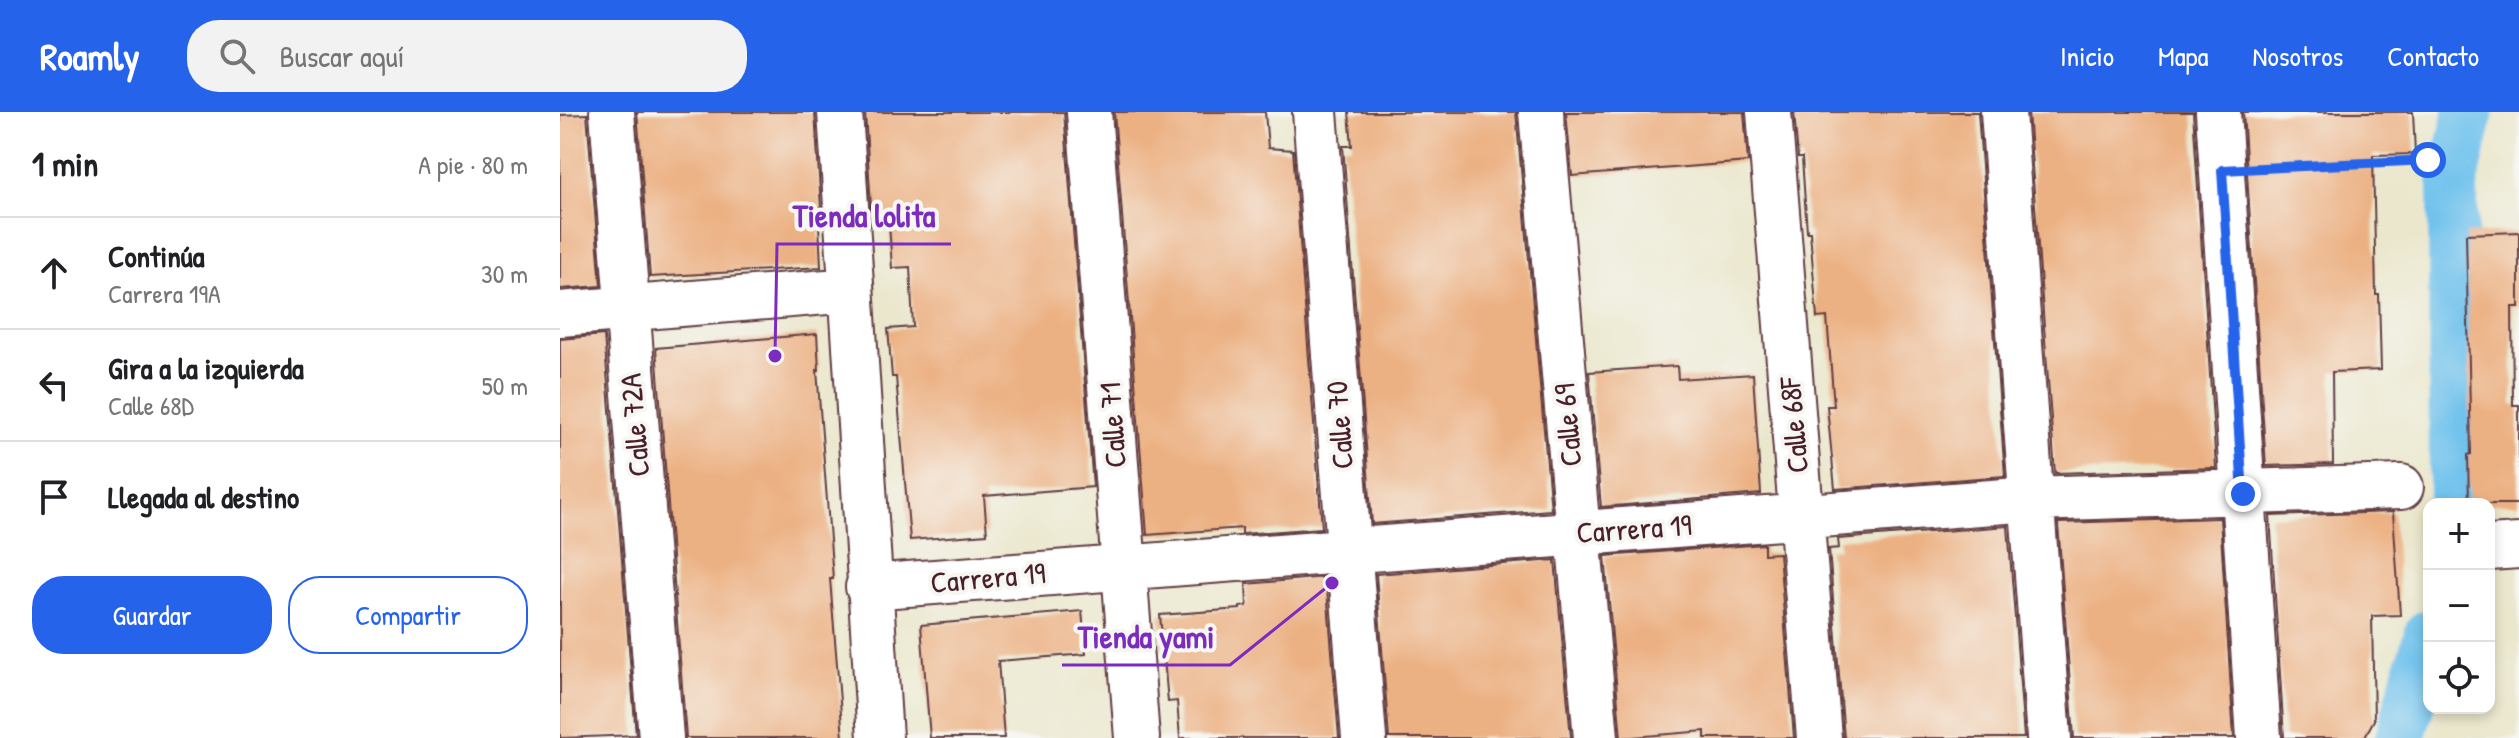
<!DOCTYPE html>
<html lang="es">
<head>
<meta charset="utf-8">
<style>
  body { margin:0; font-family:"Patrick Hand",sans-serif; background:#f2f2f2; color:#202124 }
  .controls { position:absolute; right:24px; bottom:24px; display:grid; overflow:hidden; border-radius:16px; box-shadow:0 4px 12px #0003 }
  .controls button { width:72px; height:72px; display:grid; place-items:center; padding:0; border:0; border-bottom:2px solid #e0e0e0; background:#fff; color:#202124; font:40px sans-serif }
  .stop { position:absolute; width:24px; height:24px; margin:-18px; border:6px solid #2563eb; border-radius:50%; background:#fff }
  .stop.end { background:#2563eb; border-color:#fff; box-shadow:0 2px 8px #0008 }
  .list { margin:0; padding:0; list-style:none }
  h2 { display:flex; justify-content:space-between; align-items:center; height:104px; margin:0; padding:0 32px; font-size:34px }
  h2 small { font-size:26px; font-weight:400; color:#757577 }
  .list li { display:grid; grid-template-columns:52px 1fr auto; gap:24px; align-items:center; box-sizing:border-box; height:112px; padding:0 32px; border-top:2px solid #e0e0e0 }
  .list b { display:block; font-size:30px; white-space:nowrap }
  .list p { margin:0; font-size:26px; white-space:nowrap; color:#757577 }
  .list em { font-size:26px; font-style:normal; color:#757577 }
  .actions { display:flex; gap:16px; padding:24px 32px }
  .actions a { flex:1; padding:18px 0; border:2px solid #2563eb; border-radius:32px; text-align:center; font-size:28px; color:#2563eb }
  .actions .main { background:#2563eb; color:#fff }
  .icon { flex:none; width:44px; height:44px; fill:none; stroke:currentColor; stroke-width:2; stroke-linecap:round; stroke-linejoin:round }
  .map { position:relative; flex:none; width:1959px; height:626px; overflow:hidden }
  header { display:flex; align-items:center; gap:48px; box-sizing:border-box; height:112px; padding:0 40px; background:#2563eb; color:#fff }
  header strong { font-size:38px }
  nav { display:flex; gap:44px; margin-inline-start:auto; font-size:28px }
  .search { width:560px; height:72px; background:#f2f2f2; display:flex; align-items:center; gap:20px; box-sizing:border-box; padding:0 28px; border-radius:32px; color:#757577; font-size:30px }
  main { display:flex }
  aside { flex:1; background:#fff }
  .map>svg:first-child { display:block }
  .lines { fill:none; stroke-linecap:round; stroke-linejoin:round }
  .canal { stroke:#71c2ed; stroke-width:50 }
  .building { fill:#ecb183 }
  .street-casing { stroke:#623d43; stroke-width:48 }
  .path { stroke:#623d43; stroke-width:5; stroke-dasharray:6 6; stroke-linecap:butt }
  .street { stroke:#fff; stroke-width:44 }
  .route { stroke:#2563eb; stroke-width:10 }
  .labels { text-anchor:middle; stroke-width:8; stroke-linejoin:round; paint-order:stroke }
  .street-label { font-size:30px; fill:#4a1f2b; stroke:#f6f6f2 }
  .leader { fill:none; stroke:#7b2cbf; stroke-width:3 }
  .callout-dot { fill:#7b2cbf; stroke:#f6f6f2; stroke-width:3 }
  .callout-label { font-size:32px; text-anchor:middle; font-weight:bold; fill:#7b2cbf; stroke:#f6f6f2; stroke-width:8; stroke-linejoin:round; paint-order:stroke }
</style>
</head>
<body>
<header>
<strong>Roamly</strong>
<div class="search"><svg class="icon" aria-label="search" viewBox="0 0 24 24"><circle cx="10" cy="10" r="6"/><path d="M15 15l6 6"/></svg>Buscar aquí</div>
<nav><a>Inicio</a><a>Mapa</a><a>Nosotros</a><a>Contacto</a></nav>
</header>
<main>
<aside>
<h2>1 min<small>A pie · 80 m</small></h2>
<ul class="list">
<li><svg class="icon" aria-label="ahead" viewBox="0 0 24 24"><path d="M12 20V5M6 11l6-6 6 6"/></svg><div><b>Continúa</b><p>Carrera 19A</p></div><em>30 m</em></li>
<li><svg class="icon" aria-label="left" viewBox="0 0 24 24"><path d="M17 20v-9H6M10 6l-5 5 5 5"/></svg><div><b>Gira a la izquierda</b><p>Calle 68D</p></div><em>50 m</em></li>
<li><svg class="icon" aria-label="arrive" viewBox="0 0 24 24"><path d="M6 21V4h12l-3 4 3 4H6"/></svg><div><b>Llegada al destino</b></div></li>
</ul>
<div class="actions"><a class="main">Guardar</a><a>Compartir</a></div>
</aside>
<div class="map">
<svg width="1959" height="626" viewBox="0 0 1959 626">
  <rect width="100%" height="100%" fill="#f6f6f2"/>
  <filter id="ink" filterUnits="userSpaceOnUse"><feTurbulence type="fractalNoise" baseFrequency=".0125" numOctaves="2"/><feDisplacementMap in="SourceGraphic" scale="16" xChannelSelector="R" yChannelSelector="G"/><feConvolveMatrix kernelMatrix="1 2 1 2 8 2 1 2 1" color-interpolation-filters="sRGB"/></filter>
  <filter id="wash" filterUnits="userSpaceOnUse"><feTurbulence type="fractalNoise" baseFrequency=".006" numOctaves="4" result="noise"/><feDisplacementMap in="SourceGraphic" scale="32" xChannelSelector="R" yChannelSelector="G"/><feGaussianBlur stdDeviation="1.8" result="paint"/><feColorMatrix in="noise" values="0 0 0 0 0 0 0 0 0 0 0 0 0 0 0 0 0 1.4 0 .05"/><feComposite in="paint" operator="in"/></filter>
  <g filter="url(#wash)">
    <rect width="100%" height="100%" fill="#ebe7cd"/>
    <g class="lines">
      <path class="canal" d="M1894 392 1893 72 1909 0
        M1840 626 1869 522"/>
    </g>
    <g id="blocks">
      <path class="building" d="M77 0H255L262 113H259L261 155 90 165Z
        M305 0H504L533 375 424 384 427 422 350 428 336 265H332L328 217 353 215 350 155 332 156 329 111H312Z
        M554 0H705L708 36 733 38 762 416 682 422V416L587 423Z
        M789 0H956L991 398 812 412 783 34H792Z
        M1006 0H1184L1188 50 1012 64Z
        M1234 0H1418L1445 364 1275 377 1267 294H1274L1267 205 1257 206 1250 120H1247L1242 46H1238Z
        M1468 0H1633L1656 356 1495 361Z
        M1683 0H1853L1855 42 1813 43 1816 183H1819L1821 258 1772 260 1773 352 1706 354Z
        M27 2 41 174 0 177V3Z
        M1959 120V195H1952L1953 293H1959V392H1909L1908 343 1911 342 1906 122Z
        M257 222 259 258H257L273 467H270L283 626H126L96 236Z
        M44 223 76 623 0 626V227Z
        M1117 254 1118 267 1193 262 1201 382 1041 395 1029 260Z
        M1833 400 1840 503 1812 504 1814 608 1804 626H1724L1710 404Z
        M1660 406 1674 626H1514L1498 411Z
        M1448 414 1464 626H1284L1269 437 1279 436 1278 427Z
        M1204 432V442L1219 441 1234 626H1145V619L1061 626 1045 444Z
        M995 448 1011 626H829L816 462Z
        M766 465 779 626H620L617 589 608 590 600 503 680 497V495L687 494 686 472Z
        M522 499 526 542 438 549 444 626H370L361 513Z"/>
    </g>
  </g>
  <g filter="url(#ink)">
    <use href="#blocks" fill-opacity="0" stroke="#623d43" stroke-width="2"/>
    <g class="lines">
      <defs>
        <path id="street" d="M52 0 101 626
          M280 0 320 626
          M529 0 577 626
          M755 0 804 626
          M981 0 1036 626
          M1209 0 1259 626
          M1443 0 1489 626
          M1658 0 1699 626
          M0 202 291 178
          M1929 436 1959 434
          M308 475 1472 387 1841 375"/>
      </defs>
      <use href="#street" class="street-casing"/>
      <path class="path" d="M1707 55 1868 48"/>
      <use href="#street" class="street"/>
    </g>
  </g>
  <g class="lines" filter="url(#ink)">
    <path class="route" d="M1683 382 1662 58 1868 48"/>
  </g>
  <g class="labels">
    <g class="street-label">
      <text transform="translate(75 313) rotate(-95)" y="10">Calle 72A</text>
      <text transform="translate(553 313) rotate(-94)" y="10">Calle 71</text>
      <text transform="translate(780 313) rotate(-94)" y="10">Calle 70</text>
      <text transform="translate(1008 313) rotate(-95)" y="10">Calle 69</text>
      <text transform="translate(1234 313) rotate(-95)" y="10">Calle 68F</text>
      <text transform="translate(1074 417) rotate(-4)" y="10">Carrera 19</text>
      <text transform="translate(428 466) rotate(-5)" y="10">Carrera 19</text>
    </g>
  </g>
  <path class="leader" d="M215 244L217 132H391M772 471L670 553H502"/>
  <g class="callout-dot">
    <circle cx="215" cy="244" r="8"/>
    <circle cx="772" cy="471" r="8"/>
  </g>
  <g class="callout-label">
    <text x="304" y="115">Tienda lolita</text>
    <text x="586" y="536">Tienda yami</text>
  </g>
</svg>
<div class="controls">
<button>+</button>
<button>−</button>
<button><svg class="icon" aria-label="locate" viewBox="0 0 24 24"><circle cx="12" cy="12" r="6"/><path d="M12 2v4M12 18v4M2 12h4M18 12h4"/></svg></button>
</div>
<div class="stop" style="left:1868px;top:48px"></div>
<div class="stop end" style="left:1683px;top:382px"></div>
</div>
</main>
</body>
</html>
